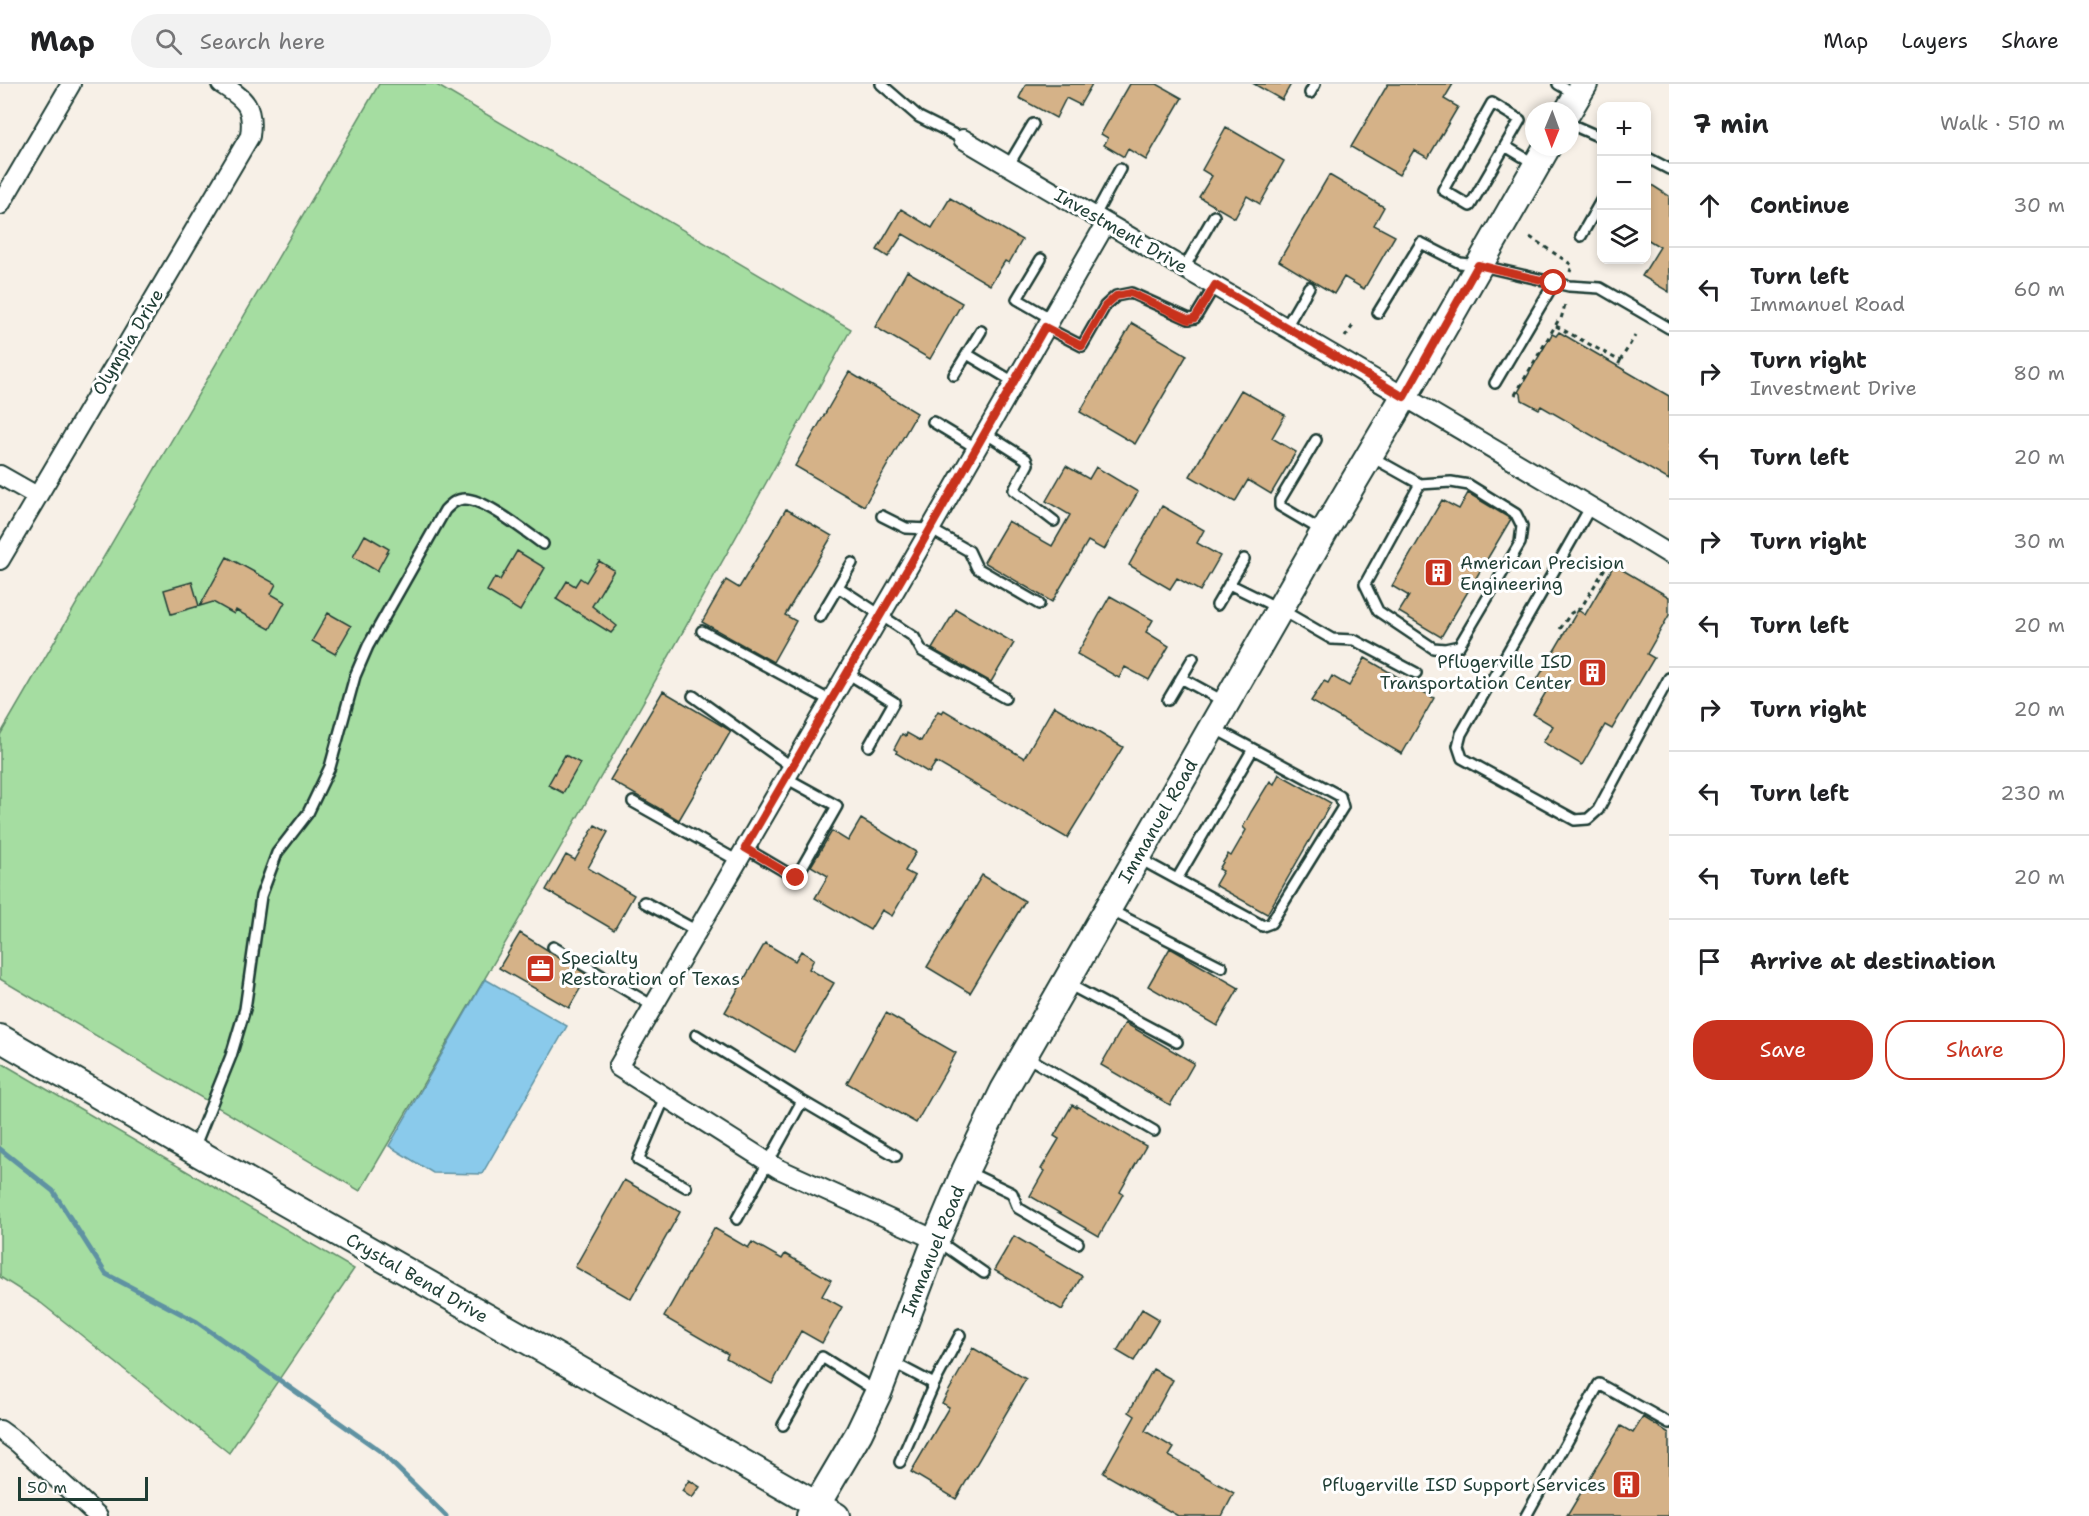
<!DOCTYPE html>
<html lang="en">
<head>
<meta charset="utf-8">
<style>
  body { margin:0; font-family:"Shantell Sans",sans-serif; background:#f2f2f2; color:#202124 }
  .controls { position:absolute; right:18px; top:18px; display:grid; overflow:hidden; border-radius:12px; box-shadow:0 3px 9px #0003 }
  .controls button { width:54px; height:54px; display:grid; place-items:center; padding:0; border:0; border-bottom:2px solid #e0e0e0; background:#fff; color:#202124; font:30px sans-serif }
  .compass { position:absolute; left:1525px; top:18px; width:54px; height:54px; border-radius:50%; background:#fff; box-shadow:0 3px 9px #0003; rotate:181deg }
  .scale { position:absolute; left:18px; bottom:15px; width:130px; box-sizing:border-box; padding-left:6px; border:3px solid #1f3d34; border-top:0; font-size:16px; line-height:21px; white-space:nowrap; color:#1f3d34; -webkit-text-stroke:4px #fff; paint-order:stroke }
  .stop { position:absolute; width:18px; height:18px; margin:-14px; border:4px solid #c8321e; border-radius:50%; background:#fff }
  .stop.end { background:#c8321e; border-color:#fff; box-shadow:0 2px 6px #0008 }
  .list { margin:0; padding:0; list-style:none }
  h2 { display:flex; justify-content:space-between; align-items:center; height:78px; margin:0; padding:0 24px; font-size:26px }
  h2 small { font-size:20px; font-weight:400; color:#757577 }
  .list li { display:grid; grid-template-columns:39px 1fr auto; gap:18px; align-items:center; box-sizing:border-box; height:84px; padding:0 24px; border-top:2px solid #e0e0e0 }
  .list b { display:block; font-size:22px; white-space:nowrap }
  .list p { margin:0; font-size:20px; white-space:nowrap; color:#757577 }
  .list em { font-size:20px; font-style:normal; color:#757577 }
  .actions { display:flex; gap:12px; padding:18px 24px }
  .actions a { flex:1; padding:14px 0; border:2px solid #c8321e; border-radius:24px; text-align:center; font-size:21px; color:#c8321e }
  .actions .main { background:#c8321e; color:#fff }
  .icon { flex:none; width:33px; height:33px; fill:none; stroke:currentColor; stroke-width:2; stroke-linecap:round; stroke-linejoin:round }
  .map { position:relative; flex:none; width:1669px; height:1432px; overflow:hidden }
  header { display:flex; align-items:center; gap:36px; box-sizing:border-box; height:84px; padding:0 30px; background:#fff; border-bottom:2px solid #e0e0e0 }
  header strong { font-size:28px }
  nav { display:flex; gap:33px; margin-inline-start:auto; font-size:21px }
  .search { width:420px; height:54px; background:#f2f2f2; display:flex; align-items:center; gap:15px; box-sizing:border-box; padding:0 21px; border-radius:33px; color:#757577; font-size:22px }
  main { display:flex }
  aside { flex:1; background:#fff }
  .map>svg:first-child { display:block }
  .green { fill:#a5dda1; stroke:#628d6a; stroke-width:1.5 }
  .water { fill:#8acaeb; stroke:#5f92a2; stroke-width:1.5 }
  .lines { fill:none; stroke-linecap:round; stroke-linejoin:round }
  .stream { stroke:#5f92a2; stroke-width:5 }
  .building { fill:#d5b288; stroke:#1f3d34; stroke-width:1.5 }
  .lane-casing { stroke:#1f3d34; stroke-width:14 }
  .street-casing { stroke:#1f3d34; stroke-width:22 }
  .secondary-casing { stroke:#1f3d34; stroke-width:30 }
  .path { stroke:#1f3d34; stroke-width:3; stroke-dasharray:4.5 4.5; stroke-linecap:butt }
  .lane { stroke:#fff; stroke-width:9 }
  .street { stroke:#fff; stroke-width:18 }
  .secondary { stroke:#fff; stroke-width:26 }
  .route { stroke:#c8321e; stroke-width:8 }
  .labels { text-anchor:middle; stroke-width:6; stroke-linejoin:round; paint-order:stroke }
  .street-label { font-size:18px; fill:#1f3d34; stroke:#fff }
  .poi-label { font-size:18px; fill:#1f3d34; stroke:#fff; text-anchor:start }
</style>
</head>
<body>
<header>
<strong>Map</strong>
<div class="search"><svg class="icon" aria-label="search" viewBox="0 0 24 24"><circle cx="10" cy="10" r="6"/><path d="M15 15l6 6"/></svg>Search here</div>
<nav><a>Map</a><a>Layers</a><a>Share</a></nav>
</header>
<main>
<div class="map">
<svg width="1669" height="1432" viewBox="0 0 1669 1432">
  <rect width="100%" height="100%" fill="#f7f0e7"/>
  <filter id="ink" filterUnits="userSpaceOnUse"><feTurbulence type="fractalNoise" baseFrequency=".0167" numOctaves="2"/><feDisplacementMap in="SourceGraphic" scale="12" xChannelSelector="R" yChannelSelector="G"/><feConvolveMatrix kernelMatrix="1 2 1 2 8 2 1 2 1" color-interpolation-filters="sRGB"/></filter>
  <g filter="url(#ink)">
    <path class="green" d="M379 0H435L851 245C692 535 529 822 360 1107L0 895V651Z
      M0 978 354 1185 229 1369 41 1219 0 1193Z"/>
    <path class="water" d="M485 895 567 942 482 1090 433 1089 389 1062Z"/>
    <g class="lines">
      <path class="stream" d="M0 1065 53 1107 106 1190 197 1238 380 1367 446 1432"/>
    </g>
    <path class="building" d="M1026 0H1092L1080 21 1066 14 1056 34 1019 14Z
      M1130 0H1157L1182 14 1146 76 1128 65 1124 73 1104 61 1108 54 1101 50Z
      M1254 0H1291L1282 16Z
      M1388 0H1453L1444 15 1458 23 1428 74 1414 66 1399 91 1351 63Z
      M1226 43 1284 77 1260 120 1247 112 1235 134 1199 113 1212 92 1202 86Z
      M1329 91 1384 123 1374 141 1395 152 1364 205 1344 193 1334 210 1279 177Z
      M1647 98 1669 112V208L1642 192 1660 163 1647 155Z
      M950 114 1022 156 1009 179 1005 177 990 201 903 150 888 173 877 166 901 125 932 144Z
      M907 187 962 219 930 275 875 243Z
      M1132 239 1187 271 1135 360 1080 328Z
      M1559 248 1669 312V396L1541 322 1539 325 1522 316 1521 310 1518 308 1552 250 1556 252Z
      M849 288 917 329 864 422 795 382Z
      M1241 306 1285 331 1272 354 1296 368 1271 410 1248 396 1235 418 1190 392Z
      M1066 382 1089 395 1096 383 1138 408 1104 466 1088 457 1052 518 984 478 1008 437 1052 462 1070 431 1046 417Z
      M1468 409 1511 435 1441 553 1399 528 1409 512 1392 502 1442 416 1459 425Z
      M1162 422 1204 446 1197 459 1220 472 1200 507 1177 494 1170 505 1129 481Z
      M786 425 832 452 785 531 796 537 773 578 702 538 726 496 739 504Z
      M365 451 389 465 377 487 353 473Z
      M517 467 545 484 520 527 487 507 495 493 500 496Z
      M227 473 276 500 271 510 285 518 270 545 236 526 234 530 213 518 200 522Z
      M599 477 614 486 592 522 617 542 611 549 556 515 567 497 575 502 580 494 586 498Z
      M1614 481 1669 513V531L1647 570 1654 574 1612 645 1605 641 1582 681 1543 658 1553 642 1533 630 1546 608 1534 601 1578 526 1585 531Z
      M192 498 199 522 171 530 164 506Z
      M1110 512 1153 536 1146 548 1169 562 1149 596 1125 583 1119 594 1077 570Z
      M956 525 1014 559 991 598 932 565Z
      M328 529 351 542 335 570 312 557Z
      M1365 574 1434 614 1402 670 1311 617 1324 597 1328 599 1332 592 1349 602Z
      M663 607 731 647 679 736 610 696Z
      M1054 622 1123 663 1067 754 936 678 929 689 896 669 897 667 894 665 902 650 906 652 907 649 921 657 938 627 942 629 944 626 1024 674Z
      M565 671 580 679 563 709 548 701Z
      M1279 690 1331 719 1267 830 1215 801 1223 787 1219 785 1228 770 1231 772 1246 746 1243 743 1251 728 1270 697 1274 700Z
      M861 735 916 768 905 787 915 792 892 832 882 826 870 846 815 814 828 792 811 782 832 747 848 757Z
      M595 741 608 748 588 784 634 811 614 846 546 806 566 771 575 776Z
      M982 791 1025 817 970 909 927 883Z
      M520 849 588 891 569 924 499 884Z
      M765 859 795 877 801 867 814 875 809 885 834 899 794 968 725 928Z
      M1170 864 1239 904 1217 942 1148 902Z
      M886 929 956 969 916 1039 847 999Z
      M1125 939 1194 979 1170 1021 1101 981Z
      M1072 1021 1077 1024V1022L1146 1062 1120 1108 1123 1110 1099 1152 1030 1112 1044 1087 1041 1085 1059 1055 1054 1052Z
      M624 1096 680 1128 631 1215 575 1183Z
      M714 1144 748 1164 752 1158 782 1175 785 1170 831 1196 822 1212 842 1223 822 1259 801 1247 772 1300 726 1274 728 1270 664 1233Z
      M1014 1152 1082 1192 1062 1226 994 1186Z
      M1142 1225 1159 1235 1134 1277 1117 1267Z
      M973 1264 1026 1295 956 1415 911 1388 949 1323 942 1319Z
      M1153 1285 1173 1296 1145 1347 1174 1364 1169 1372 1234 1409 1222 1432H1178L1103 1389 1135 1332 1129 1328Z
      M1643 1333 1669 1349V1432H1567L1621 1342 1633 1349Z
      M689 1396 700 1403 692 1414 682 1407Z"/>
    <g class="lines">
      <defs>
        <path id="lane" d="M881 0 919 33 963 55
          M1558 0 1577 11
          M1310 9 1315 0
          M1570 40 1602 54
          M1505 62 1520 36 1492 19 1443 106 1470 122 1505 62 1535 80
          M1646 73 1669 85
          M1008 82 1033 40
          M1094 133 1120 85
          M1581 152 1602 115
          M1041 175 1017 215 1050 234
          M1184 184 1214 132
          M1378 229 1421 159 1460 179 1478 181 1569 202 1600 204 1669 244
          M1045 243 1082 262 1105 222 1116 212 1131 209 1189 235 1195 234 1215 201
          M1286 243 1309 203
          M967 270 1014 298
          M954 291 981 247
          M1495 299 1554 199
          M933 338 976 364
          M985 349 1026 375 1028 380 1014 406 1054 437
          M1316 356 1280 416V422L1324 448
          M1370 372 1420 400 1451 398 1469 401 1516 430 1522 442 1520 459 1459 562 1445 565 1433 564 1378 527 1365 500 1420 400
          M1591 422 1461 650 1458 662 1462 674 1575 736 1588 735 1598 726 1669 594
          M882 432 906 444 930 445 969 467 977 484 1039 520
          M1229 500 1280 525 1332 555 1354 556 1416 589
          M838 503 914 553 922 567 1005 614
          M1217 521 1244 475
          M820 533 852 479
          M702 547 831 617
          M847 589 894 618 869 662
          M1181 594 1223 617
          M693 612 792 683
          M1168 616 1193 574
          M633 718 738 777
          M745 764 796 794 837 722 786 694
          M1138 774 1263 842 1271 839 1343 723 1340 712 1214 644
          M1177 795 1253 665
          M644 818 697 847
          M1110 826 1222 883
          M553 863 653 922
          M1068 900 1177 958
          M696 951 802 1017
          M1027 973 1154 1047
          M665 1013 638 1076 686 1103
          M194 1064 231 972 245 925 261 812 277 769 308 729 330 683 355 592 368 562 445 426C451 420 456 415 465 415 485 415 526 448 543 460
          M968 1088 1012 1109 1018 1124 1078 1159
          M737 1135 802 1017 896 1072
          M938 1157 984 1189
          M892 1278 934 1300 900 1378
          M934 1300 960 1251
          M783 1341 822 1273 876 1307
          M1526 1432 1599 1300 1669 1339"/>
        <path id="street" d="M963 55C1198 194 1436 328 1669 470
          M0 121 71 0
          M0 391 37 412
          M0 476 250 52C254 22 245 15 221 0
          M936 1156 779 1085 618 983 908 484 1106 139
          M0 1346 19 1360 98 1432"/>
        <path id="secondary" d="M1568 27 1584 0
          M0 954 193 1066 836 1432
          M810 1432 859 1349 878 1309 936 1156 965 1087 1004 1006 1324 448 1404 313 1547 63"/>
      </defs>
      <use href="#lane" class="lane-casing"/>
      <use href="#street" class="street-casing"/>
      <use href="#secondary" class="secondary-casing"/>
      <path class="path" d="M1530 153 1572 181 1570 188
        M1556 242 1620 277 1618 282
        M1345 253 1354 240
        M1620 277 1635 252
        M1515 311 1558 237 1561 235 1566 217
        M1560 545 1571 529 1581 524 1610 476"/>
      <use href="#lane" class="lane"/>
      <use href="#street" class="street"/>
      <use href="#secondary" class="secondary"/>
    </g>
  </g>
  <g class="lines" filter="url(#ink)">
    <path class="route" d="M796 794 745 764 908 484 1045 243 1082 262 1105 222 1116 212 1131 209 1189 236 1195 234 1215 201 1404 313 1478 181 1554 199"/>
  </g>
  <defs>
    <symbol id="building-square" viewBox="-11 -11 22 22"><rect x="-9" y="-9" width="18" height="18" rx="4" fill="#c8321e" stroke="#fff"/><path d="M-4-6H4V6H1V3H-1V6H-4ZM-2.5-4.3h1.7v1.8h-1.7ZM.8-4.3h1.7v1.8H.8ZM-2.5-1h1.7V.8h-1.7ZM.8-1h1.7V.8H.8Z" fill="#fff"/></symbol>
    <symbol id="office-square" viewBox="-11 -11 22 22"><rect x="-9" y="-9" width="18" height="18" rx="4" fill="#c8321e" stroke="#fff"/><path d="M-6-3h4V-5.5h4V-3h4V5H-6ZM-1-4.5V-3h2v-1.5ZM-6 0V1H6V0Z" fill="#fff"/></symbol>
  </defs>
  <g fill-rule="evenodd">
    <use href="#building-square" x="1422" y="472" width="33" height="33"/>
    <use href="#building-square" x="1576" y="572" width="33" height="33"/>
    <use href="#office-square" x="524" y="868" width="33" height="33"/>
    <use href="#building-square" x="1610" y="1384" width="33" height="33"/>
  </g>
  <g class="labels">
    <g class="street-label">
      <text transform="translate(1121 147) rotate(30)" y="6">Investment Drive</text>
      <text transform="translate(128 258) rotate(-59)" y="6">Olympia Drive</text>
      <text transform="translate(1158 737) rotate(-60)" y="6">Immanuel Road</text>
      <text transform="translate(933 1167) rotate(-68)" y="6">Immanuel Road</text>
      <text transform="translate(417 1194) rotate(30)" y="6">Crystal Bend Drive</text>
    </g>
    <g class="poi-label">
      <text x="1460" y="485">American Precision<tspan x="1460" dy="21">Engineering</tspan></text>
      <text x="1572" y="584" text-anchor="end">Pflugerville ISD<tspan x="1572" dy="21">Transportation Center</tspan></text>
      <text x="561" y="880">Specialty<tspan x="561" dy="21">Restoration of Texas</tspan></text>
      <text x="1606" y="1407" text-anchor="end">Pflugerville ISD Support Services</text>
    </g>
  </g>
</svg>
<div class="controls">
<button>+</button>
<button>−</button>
<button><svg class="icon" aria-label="layers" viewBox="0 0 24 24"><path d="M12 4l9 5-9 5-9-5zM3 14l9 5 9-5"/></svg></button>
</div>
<svg class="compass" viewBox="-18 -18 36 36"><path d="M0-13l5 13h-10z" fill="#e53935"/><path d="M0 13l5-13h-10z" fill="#757577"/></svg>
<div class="scale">50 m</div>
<div class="stop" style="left:1554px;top:199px"></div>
<div class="stop end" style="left:796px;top:794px"></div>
</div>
<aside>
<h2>7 min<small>Walk · 510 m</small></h2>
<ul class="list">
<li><svg class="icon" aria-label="ahead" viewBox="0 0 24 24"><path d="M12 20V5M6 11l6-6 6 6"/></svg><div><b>Continue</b></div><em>30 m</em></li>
<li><svg class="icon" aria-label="left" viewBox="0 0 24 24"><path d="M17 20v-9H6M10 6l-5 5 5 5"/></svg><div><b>Turn left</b><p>Immanuel Road</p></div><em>60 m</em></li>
<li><svg class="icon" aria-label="right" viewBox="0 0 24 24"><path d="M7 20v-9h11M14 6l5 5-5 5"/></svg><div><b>Turn right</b><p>Investment Drive</p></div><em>80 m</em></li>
<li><svg class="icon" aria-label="left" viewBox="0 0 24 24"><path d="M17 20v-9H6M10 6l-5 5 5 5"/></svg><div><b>Turn left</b></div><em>20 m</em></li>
<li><svg class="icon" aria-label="right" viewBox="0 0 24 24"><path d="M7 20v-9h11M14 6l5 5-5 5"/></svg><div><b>Turn right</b></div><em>30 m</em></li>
<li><svg class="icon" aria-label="left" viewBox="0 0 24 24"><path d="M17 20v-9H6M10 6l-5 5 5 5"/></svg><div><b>Turn left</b></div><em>20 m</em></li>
<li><svg class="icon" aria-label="right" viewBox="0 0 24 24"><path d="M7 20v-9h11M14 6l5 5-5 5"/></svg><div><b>Turn right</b></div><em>20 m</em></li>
<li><svg class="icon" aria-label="left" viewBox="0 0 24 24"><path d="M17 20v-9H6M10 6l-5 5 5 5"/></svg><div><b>Turn left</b></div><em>230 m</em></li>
<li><svg class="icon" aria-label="left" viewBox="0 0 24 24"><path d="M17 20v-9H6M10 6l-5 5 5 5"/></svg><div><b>Turn left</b></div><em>20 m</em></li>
<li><svg class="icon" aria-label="arrive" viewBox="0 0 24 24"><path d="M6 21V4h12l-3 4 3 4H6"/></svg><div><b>Arrive at destination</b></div></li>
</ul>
<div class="actions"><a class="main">Save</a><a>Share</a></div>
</aside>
</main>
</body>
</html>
